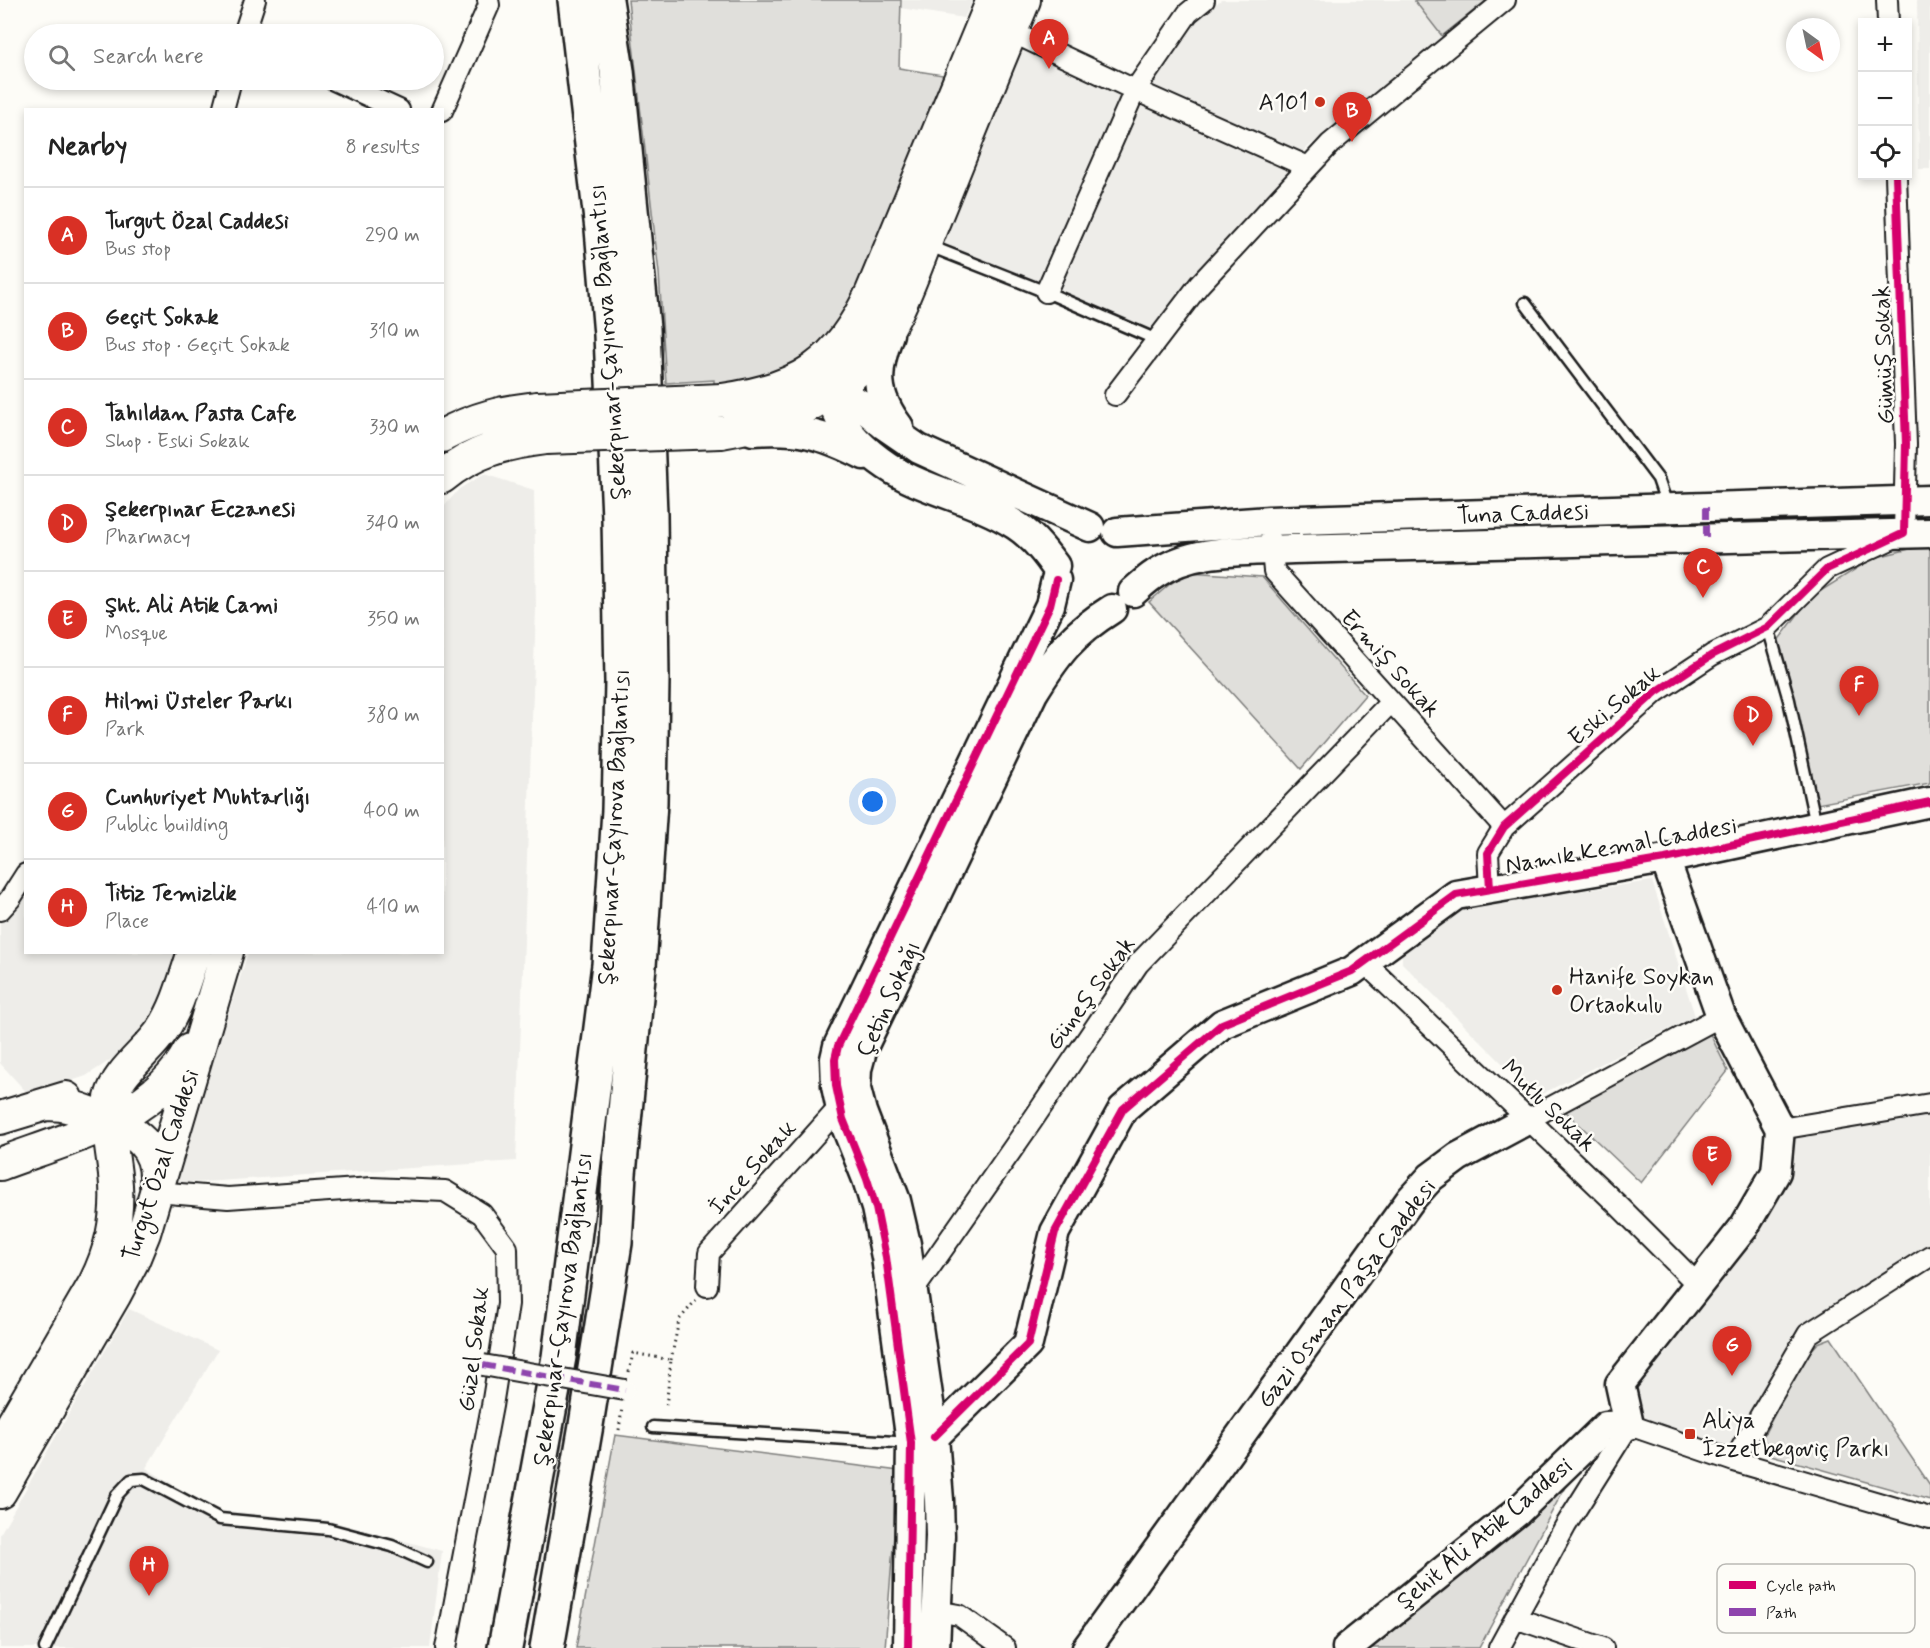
<!DOCTYPE html>
<html lang="en">
<head>
<meta charset="utf-8">
<style>
  body { margin:0; font-family:Mynerve,sans-serif; background:#f2f2f2; color:#222 }
  .controls { position:absolute; right:18px; top:18px; display:grid; overflow:hidden; border-radius:0px; box-shadow:0 3px 9px #0003 }
  .controls button { width:54px; height:54px; display:grid; place-items:center; padding:0; border:0; border-bottom:2px solid #e0e0e0; background:#fff; color:#222; font:30px sans-serif }
  .compass { position:absolute; left:1786px; top:18px; width:54px; height:54px; border-radius:50%; background:#fff; box-shadow:0 3px 9px #0003; rotate:147deg }
  .you { position:absolute; left:873px; top:802px; width:21px; height:21px; margin:-15px; border:4px solid #fff; border-radius:50%; background:#1a73e8; box-shadow:0 0 0 9px #1a73e833 }
  .badge { display:grid; place-items:center; width:39px; height:39px; border-radius:50%; background:#d93025; color:#fff; font-size:20px; font-weight:700 }
  .pin { position:absolute; translate:-50% -50px; filter:drop-shadow(0 2px 3px #0008) }
  .pin::after { content:''; position:absolute; top:32px; width:21px; height:18px; background:inherit; clip-path:polygon(0 0,100% 0,50% 100%) }
  .list { margin:0; padding:0; list-style:none }
  h2 { display:flex; justify-content:space-between; align-items:center; height:78px; margin:0; padding:0 24px; font-size:26px }
  h2 small { font-size:20px; font-weight:400; color:#767676 }
  .list li { display:grid; grid-template-columns:39px 1fr auto; gap:18px; align-items:center; box-sizing:border-box; height:96px; padding:0 24px; border-top:2px solid #e0e0e0 }
  .list b { display:block; font-size:22px; white-space:nowrap }
  .list p { margin:0; font-size:20px; white-space:nowrap; color:#767676 }
  .list em { font-size:20px; font-style:normal; color:#767676 }
  .icon { flex:none; width:33px; height:33px; fill:none; stroke:currentColor; stroke-width:2; stroke-linecap:round; stroke-linejoin:round }
  .map { position:relative; flex:none; width:1930px; height:1648px; overflow:hidden }
  .search { position:absolute; background:#fff; box-shadow:0 3px 9px #0003; left:24px; top:24px; width:420px; height:66px; display:flex; align-items:center; gap:15px; box-sizing:border-box; padding:0 21px; border-radius:33px; color:#767676; font-size:22px }
  .panel { position:absolute; background:#fff; box-shadow:0 3px 9px #0003; left:24px; top:108px; width:420px; height:846px; border-radius:0px }
  .map>svg:first-child { display:block }
  .built { fill:#eeede9 }
  .green { fill:#e0dfdb; stroke:#7e7e7c; stroke-width:1.5 }
  .lines { fill:none; stroke-linecap:round; stroke-linejoin:round }
  .lane-casing { stroke:#1c1c1c; stroke-width:15 }
  .street-casing { stroke:#1c1c1c; stroke-width:24 }
  .secondary-casing { stroke:#1c1c1c; stroke-width:33 }
  .primary-casing { stroke:#1c1c1c; stroke-width:36 }
  .highway-casing { stroke:#1c1c1c; stroke-width:38 }
  .path { stroke:#1c1c1c; stroke-width:3; stroke-dasharray:1.5 4.5; stroke-linecap:butt }
  .lane { stroke:#fdfcf7; stroke-width:10 }
  .street { stroke:#fdfcf7; stroke-width:20 }
  .secondary { stroke:#fdfcf7; stroke-width:28 }
  .primary { stroke:#fdfcf7; stroke-width:32 }
  .highway { stroke:#fdfcf7; stroke-width:33 }
  .street-bridge-casing { stroke:#1c1c1c; stroke-width:24; stroke-linecap:butt }
  .primary-bridge-casing { stroke:#1c1c1c; stroke-width:36; stroke-linecap:butt }
  .street-bridge { stroke:#fdfcf7; stroke-width:20 }
  .primary-bridge { stroke:#fdfcf7; stroke-width:32 }
  .quiet { stroke:#8e44ad; stroke-width:6; stroke-dasharray:12 6; stroke-linecap:butt }
  .cycleway-casing { stroke:#fdfcf7; stroke-width:11 }
  .cycleway { stroke:#d6006c; stroke-width:8 }
  .poi-dot { fill:#c8321e; stroke:#fdfcf7; stroke-width:2 }
  .labels { text-anchor:middle; stroke-width:5; stroke-linejoin:round; paint-order:stroke }
  .poi-label { font-size:24px; fill:#1c1c1c; stroke:#fdfcf7; text-anchor:start }
  .street-label { font-size:24px; fill:#1c1c1c; stroke:#fdfcf7 }
  .key { fill:#fdfcf7; stroke:#bab9b5; stroke-width:1.5 }
  .key-label { font-size:16px; fill:#1c1c1c }
</style>
</head>
<body>
<div class="map">
<svg width="1930" height="1648" viewBox="0 0 1930 1648">
  <rect width="100%" height="100%" fill="#fdfcf7"/>
  <filter id="ink" filterUnits="userSpaceOnUse"><feTurbulence type="fractalNoise" baseFrequency=".0167" numOctaves="2"/><feDisplacementMap in="SourceGraphic" scale="12" xChannelSelector="R" yChannelSelector="G"/><feConvolveMatrix kernelMatrix="1 2 1 2 8 2 1 2 1" color-interpolation-filters="sRGB"/></filter>
  <g filter="url(#ink)">
    <path class="built" d="M901 0H973L964 18 900 8Z
      M1221 0H1487L1308 147 1156 343 938 244 1015 44 1150 87 1197 20Z
      M1917 0H1930V169H1919Z
      M484 474 534 490 536 609 516 1161 173 1184 248 953 442 952 443 508 459 489Z
      M25 853 26 952 183 953 162 1007 124 1051 86 1076 29 1095 0 1063V897L20 869Z
      M1652 881 1695 1016 1536 1097 1402 963V952L1469 906Z
      M1930 1103V1255L1808 1332 1734 1461 1628 1425 1619 1385 1743 1228 1781 1128Z
      M129 1309 218 1350 146 1468 215 1510 330 1521 442 1551 430 1648H0V1534Z"/>
    <path class="green" d="M628 0H901L899 68 943 75 903 184 849 309 826 338 802 358 770 375 714 387V380L666 383 659 273Z
      M1414 0H1487L1442 36Z
      M1930 544V783L1812 805 1771 650 1811 597 1873 558Z
      M1189 572 1262 577 1365 695 1301 769 1149 602 1170 584Z
      M1709 1032 1728 1071 1641 1183 1564 1110Z
      M1831 1338 1930 1485V1500L1771 1455 1763 1437 1801 1362 1818 1343Z
      M615 1435 899 1471 885 1648H576Z
      M1570 1478 1479 1648H1359Z"/>
    <g class="lines">
      <defs>
        <path id="lane" d="M927 245 1046 292 1157 340
          M1525 303 1658 479 1667 505
          M1768 627 1789 700 1816 825
          M653 1427 911 1443
          M45 1648 117 1495 131 1480 144 1479 220 1519 328 1529 392 1546 427 1562"/>
        <path id="street" d="M1887 0 1888 22
          M1003 28 1135 90 1308 167
          M244 34 255 0
          M334 80 399 110
          M223 110 231 80
          M442 111 489 5 488 0
          M1046 292 1135 90 1188 13 1204 0
          M1115 395 1199 285 1330 144 1505 0
          M1271 540 1274 571 1504 827
          M1490 889 1488 853 1504 827 1656 692 1712 655 1768 627 1827 569 1904 533 1906 444 1896 176
          M0 910 10 899 26 874
          M1364 962 1620 1207 1698 1285
          M1527 1120 1721 1016
          M1780 1129 1930 1104
          M156 1192 228 1198 372 1188 445 1191 482 1214 507 1248 508 1304 505 1324 492 1406 446 1648
          M707 1286 709 1253 846 1100
          M914 1290 1032 1121 1138 964 1391 702
          M1734 1461 1808 1334 1930 1256
          M936 1611 959 1615 1005 1648
          M1515 1618 1603 1648
          M1499 1648 1566 1525 1629 1425 1734 1461 1930 1518"/>
        <path id="secondary" d="M889 334C875 372 874 394 899 427
          M838 370C812 412 874 462 908 478 941 494 978 502 1009 521 1029 532 1042 548 1055 566
          M817 386 847 396 857 402 884 425 919 449 1090 527
          M753 431C800 428 822 434 864 455
          M1117 532 1269 521 1930 500
          M1133 592C1140 586 1147 579 1155 574 1194 547 1248 552 1293 549L1930 533
          M934 1437 1028 1344 1055 1232 1123 1109 1222 1024 1352 971 1456 895 1665 859 1930 802
          M908 1648 911 1443 886 1257 876 1208 867 1179 843 1119 836 1086 835 1059 838 1046 849 1023 1050 605 1056 580
          M935 1648 940 1536 939 1500 934 1437 906 1244 896 1201 862 1112 856 1089 857 1069 863 1047 1033 693C1057 654 1072 634 1112 609
          M1087 1648 1411 1199 1431 1177 1458 1157 1527 1120
          M1347 1648 1518 1511 1606 1426 1629 1425 1620 1384 1744 1227 1776 1172 1780 1129 1721 1016 1665 859"/>
        <path id="primary" d="M722 400C799 390 839 364 872 292L993 0
          M721 432C773 423 821 407 859 368 896 330 913 272 933 223 963 149 993 74 1024 0
          M442 436C475 418 502 412 538 408
          M442 477C474 451 505 443 545 438
          M47 1104C68 1104 83 1110 102 1118 135 1132 159 1145 156 1185
          M0 1118 66 1098
          M0 1164C68 1138 154 1119 190 1050
          M0 1446 95 1283C111 1251 118 1221 116 1185 114 1157 105 1126 111 1098 118 1071 148 1052 163 1029 178 1006 185 978 194 952
          M0 1492 114 1296 133 1260 144 1233 227 952"/>
        <path id="highway" d="M505 1648 559 1357 609 965 619 810 622 682 619 518 611 335 602 229 575 0
          M547 1648 586 1425 615 1243 619 1174 639 966 650 803 652 680 650 514 643 328 617 71 606 0"/>
      </defs>
      <use href="#lane" class="lane-casing"/>
      <use href="#street" class="street-casing"/>
      <use href="#secondary" class="secondary-casing"/>
      <use href="#primary" class="primary-casing"/>
      <use href="#highway" class="highway-casing"/>
      <path class="path" d="M671 1360 679 1320 696 1300
        M629 1372 633 1353 671 1360 666 1407
        M619 1430 622 1408"/>
      <use href="#lane" class="lane"/>
      <use href="#street" class="street"/>
      <use href="#secondary" class="secondary"/>
      <use href="#primary" class="primary"/>
      <use href="#highway" class="highway"/>
      <defs>
        <path id="street-bridge" d="M483 1365 625 1390"/>
        <path id="primary-bridge" d="M538 408 722 400
          M545 438 721 432"/>
      </defs>
      <use href="#street-bridge" class="street-bridge-casing"/>
      <use href="#primary-bridge" class="primary-bridge-casing"/>
      <use href="#street-bridge" class="street-bridge"/>
      <use href="#primary-bridge" class="primary-bridge"/>
      <path class="quiet" d="M1706 507V540
        M483 1365 625 1390"/>
      <defs>
        <path id="cycleway" d="M1490 889 1488 853 1504 827 1656 692 1712 655 1768 627 1827 569 1904 533 1906 444 1896 176
          M934 1437 1028 1344 1055 1232 1123 1109 1222 1024 1352 971 1456 895 1665 859 1930 802
          M908 1648 911 1443 886 1257 876 1208 867 1179 843 1119 836 1086 835 1059 838 1046 849 1023 1050 605 1056 580"/>
      </defs>
      <use href="#cycleway" class="cycleway-casing"/>
      <use href="#cycleway" class="cycleway"/>
    </g>
  </g>
  <g class="poi-dot">
    <circle cx="1320" cy="102" r="6"/>
    <circle cx="1557" cy="990" r="6"/>
    <rect x="1684" y="1428" width="12" height="12" rx="3"/>
  </g>
  <g class="labels">
    <g class="poi-label">
      <text x="1308" y="110" text-anchor="end">A101</text>
      <text x="1569" y="984">Hanife Soykan<tspan x="1569" dy="28">Ortaokulu</tspan></text>
      <text x="1702" y="1428">Aliya<tspan x="1702" dy="28">İzzetbegoviç Parkı</tspan></text>
    </g>
    <g class="street-label">
      <text transform="translate(607 342) rotate(-94)" y="8">Şekerpınar-Çayırova Bağlantısı</text>
      <text transform="translate(1883 355) rotate(-92)" y="8">Gümüş Sokak</text>
      <text transform="translate(1523 513) rotate(-2)" y="8">Tuna Caddesi</text>
      <text transform="translate(1391 663) rotate(48)" y="8">Ermiş Sokak</text>
      <text transform="translate(1614 705) rotate(-40)" y="8">Eski Sokak</text>
      <text transform="translate(613 827) rotate(-87)" y="8">Şekerpınar-Çayırova Bağlantısı</text>
      <text transform="translate(1621 845) rotate(-10)" y="8">Namık Kemal Caddesi</text>
      <text transform="translate(1090 993) rotate(-54)" y="8">Güneş Sokak</text>
      <text transform="translate(888 999) rotate(-66)" y="8">Çetin Sokağı</text>
      <text transform="translate(1549 1105) rotate(44)" y="8">Mutlu Sokak</text>
      <text transform="translate(160 1165) rotate(-72)" y="8">Turgut Özal Caddesi</text>
      <text transform="translate(752 1167) rotate(-48)" y="8">İnce Sokak</text>
      <text transform="translate(1346 1293) rotate(-53)" y="8">Gazi Osman Paşa Caddesi</text>
      <text transform="translate(562 1309) rotate(-82)" y="8">Şekerpınar-Çayırova Bağlantısı</text>
      <text transform="translate(473 1349) rotate(-83)" y="8">Güzel Sokak</text>
      <text transform="translate(1484 1533) rotate(-40)" y="8">Şehit Ali Atik Caddesi</text>
    </g>
  </g>
  <rect x="1717" y="1564" width="198" height="69" rx="9" class="key"/>
  <rect x="1729" y="1581" width="27" height="8" fill="#d6006c"/>
  <rect x="1729" y="1608" width="27" height="8" fill="#8e44ad"/>
  <g class="key-label">
    <text x="1766" y="1591">Cycle path</text>
    <text x="1766" y="1618">Path</text>
  </g>
</svg>
<div class="controls">
<button>+</button>
<button>−</button>
<button><svg class="icon" aria-label="locate" viewBox="0 0 24 24"><circle cx="12" cy="12" r="6"/><path d="M12 2v4M12 18v4M2 12h4M18 12h4"/></svg></button>
</div>
<svg class="compass" viewBox="-18 -18 36 36"><path d="M0-13l5 13h-10z" fill="#e53935"/><path d="M0 13l5-13h-10z" fill="#767676"/></svg>
<div class="you"></div>
<div class="pin badge" style="left:1049px;top:69px">A</div>
<div class="pin badge" style="left:1352px;top:142px">B</div>
<div class="pin badge" style="left:1703px;top:598px">C</div>
<div class="pin badge" style="left:1753px;top:746px">D</div>
<div class="pin badge" style="left:1712px;top:1186px">E</div>
<div class="pin badge" style="left:1859px;top:716px">F</div>
<div class="pin badge" style="left:1732px;top:1376px">G</div>
<div class="pin badge" style="left:149px;top:1596px">H</div>
<div class="search"><svg class="icon" aria-label="search" viewBox="0 0 24 24"><circle cx="10" cy="10" r="6"/><path d="M15 15l6 6"/></svg>Search here</div>
<section class="panel">
<h2>Nearby<small>8 results</small></h2>
<ul class="list">
<li><span class="badge">A</span><div><b>Turgut Özal Caddesi</b><p>Bus stop</p></div><em>290 m</em></li>
<li><span class="badge">B</span><div><b>Geçit Sokak</b><p>Bus stop · Geçit Sokak</p></div><em>310 m</em></li>
<li><span class="badge">C</span><div><b>Tahıldan Pasta Cafe</b><p>Shop · Eski Sokak</p></div><em>330 m</em></li>
<li><span class="badge">D</span><div><b>Şekerpınar Eczanesi</b><p>Pharmacy</p></div><em>340 m</em></li>
<li><span class="badge">E</span><div><b>Şht. Ali Atik Cami</b><p>Mosque</p></div><em>350 m</em></li>
<li><span class="badge">F</span><div><b>Hilmi Üsteler Parkı</b><p>Park</p></div><em>380 m</em></li>
<li><span class="badge">G</span><div><b>Cunhuriyet Muhtarlığı</b><p>Public building</p></div><em>400 m</em></li>
<li><span class="badge">H</span><div><b>Titiz Temizlik</b><p>Place</p></div><em>410 m</em></li>
</ul>
</section>
</div>
</body>
</html>
